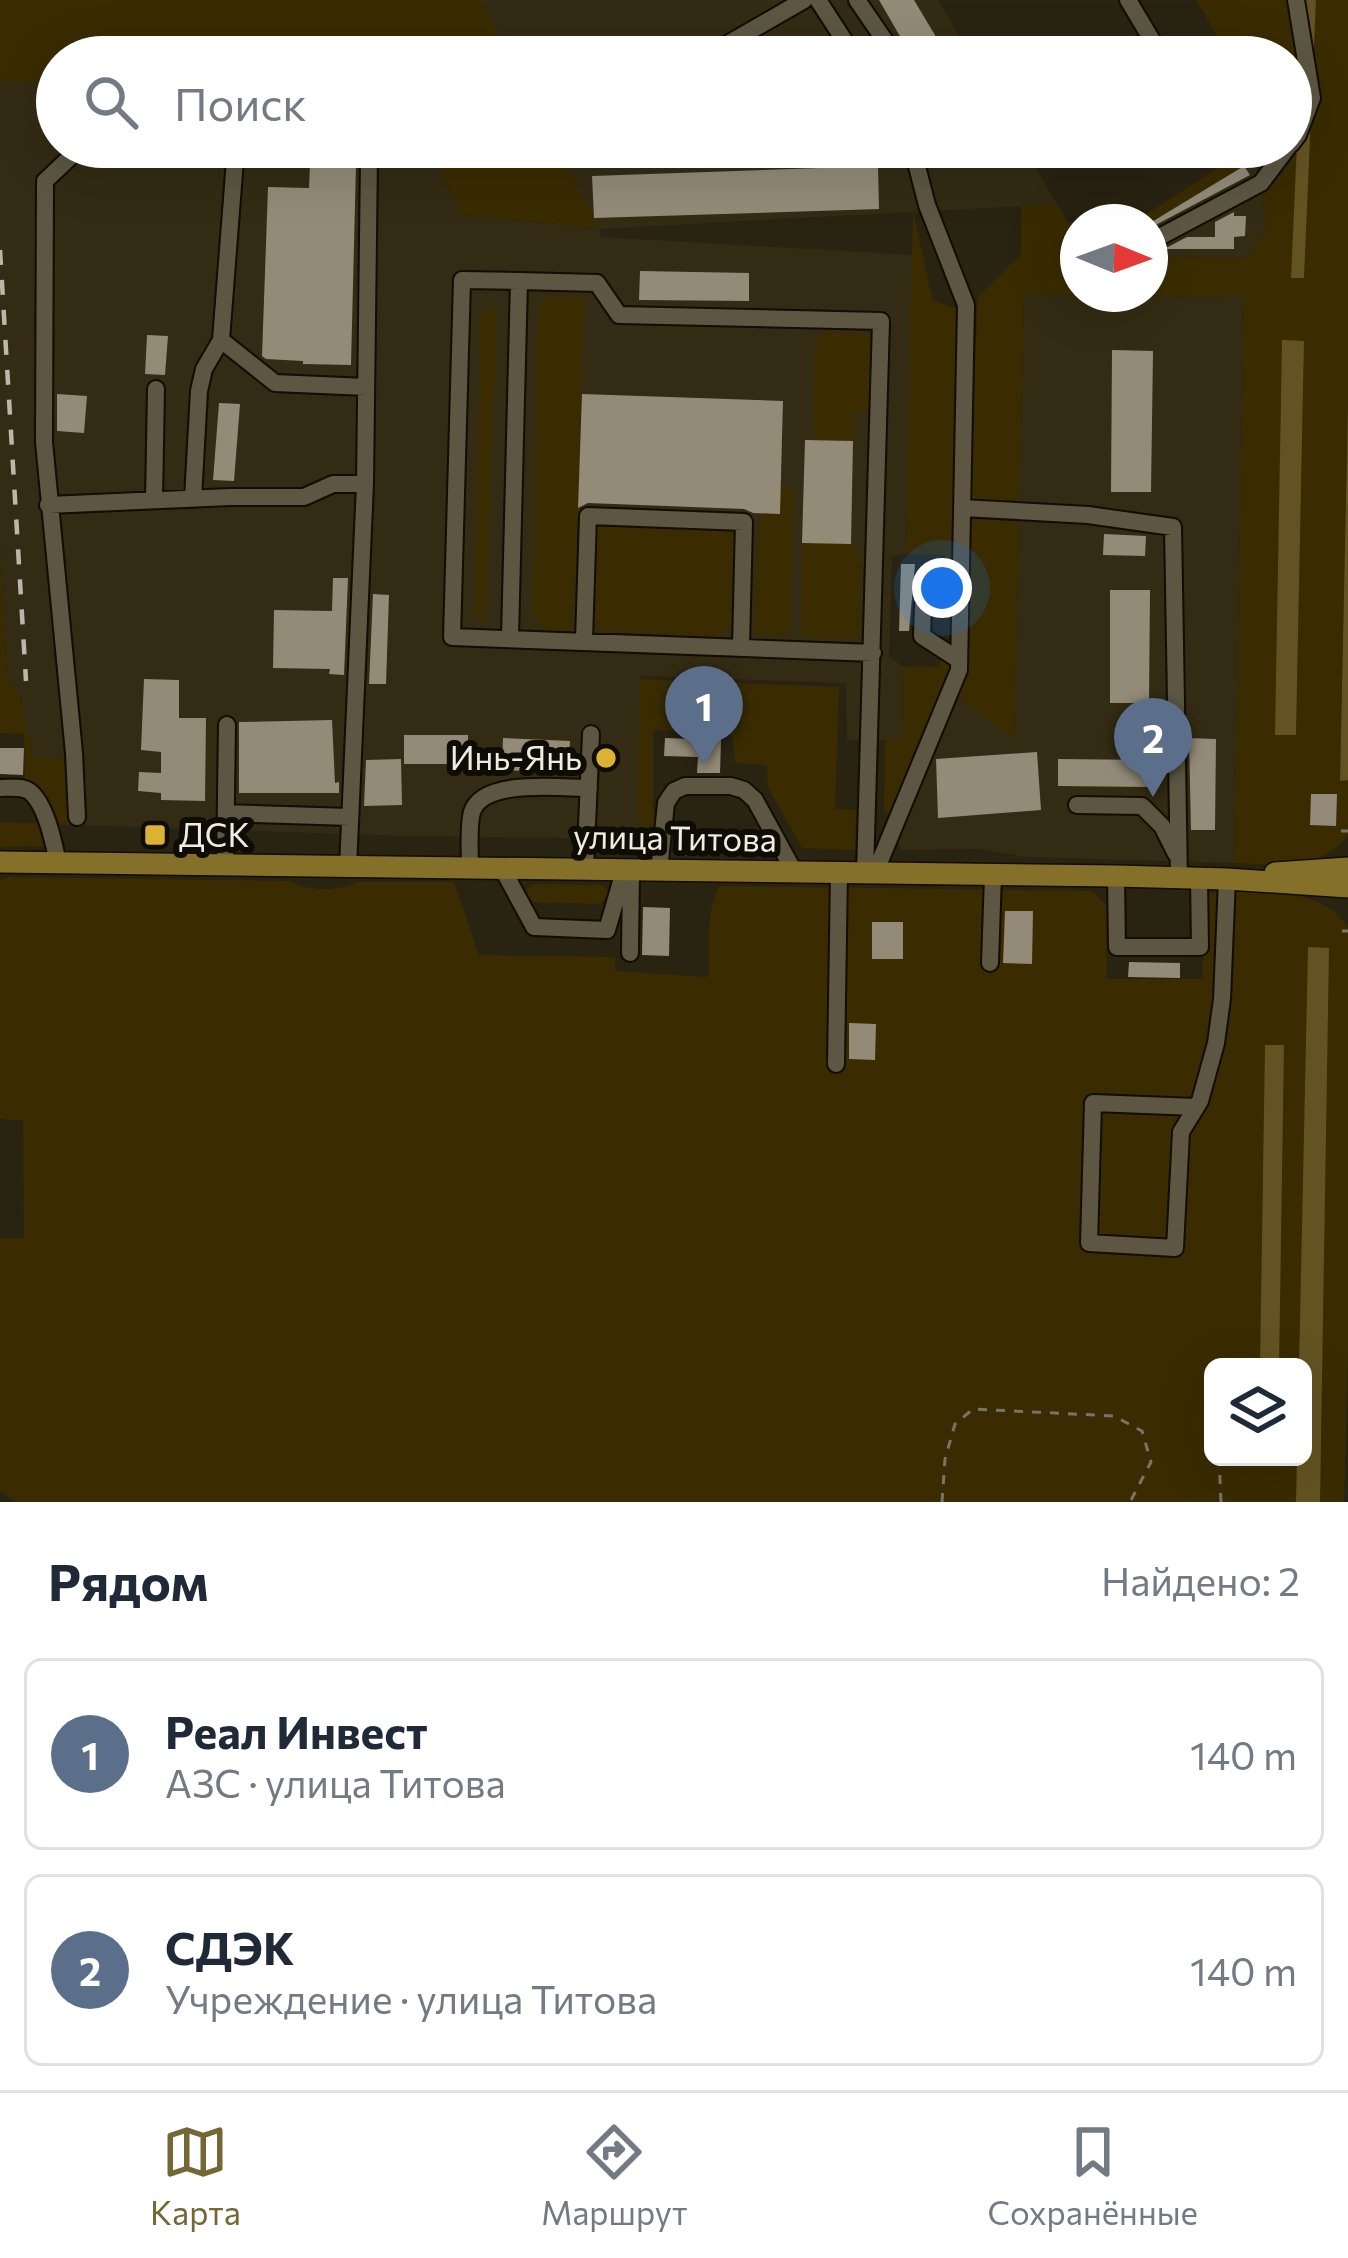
<!DOCTYPE html>
<html lang="ru">
<head>
<meta charset="utf-8">
<style>
  body { margin:0; font-family:Commissioner,sans-serif; background:#f6f6f7; color:#1f2937 }
  .controls { position:absolute; right:36px; bottom:36px; display:grid; overflow:hidden; border-radius:18px; box-shadow:0 12px 48px #0002 }
  .controls button { width:108px; height:108px; display:grid; place-items:center; padding:0; border:0; border-bottom:3px solid #e0e1e3; background:#fff; color:#1f2937; font:60px sans-serif }
  .compass { position:absolute; left:1060px; top:204px; width:108px; height:108px; border-radius:50%; background:#fff; box-shadow:0 12px 48px #0002; rotate:91deg }
  .you { position:absolute; left:942px; top:588px; width:42px; height:42px; margin:-30px; border:9px solid #fff; border-radius:50%; background:#1a73e8; box-shadow:0 0 0 18px #1a73e833 }
  .badge { display:grid; place-items:center; width:78px; height:78px; border-radius:50%; background:#746735; color:#fff; font-size:39px; font-weight:700 }
  .pin { position:absolute; translate:-50% -99px; filter:drop-shadow(0 3px 6px #0008) }
  .pin::after { content:''; position:absolute; top:63px; width:42px; height:36px; background:inherit; clip-path:polygon(0 0,100% 0,50% 100%) }
  .list { margin:0; padding:0; list-style:none }
  h2 { display:flex; justify-content:space-between; align-items:center; height:156px; margin:0; padding:0 48px; font-size:51px }
  h2 small { font-size:39px; font-weight:400; color:#747a83 }
  .list li { display:grid; grid-template-columns:78px 1fr auto; gap:36px; align-items:center; box-sizing:border-box; height:192px; margin:0 24px 24px; padding:0 24px; border:3px solid #e0e1e3; border-radius:18px }
  .list b { display:block; font-size:45px; white-space:nowrap }
  .list p { margin:0; font-size:39px; white-space:nowrap; color:#747a83 }
  .list em { font-size:39px; font-style:normal; color:#747a83 }
  .icon { flex:none; width:66px; height:66px; fill:none; stroke:currentColor; stroke-width:2; stroke-linecap:round; stroke-linejoin:round }
  .map { position:relative; flex:none; width:1348px; height:1502px; overflow:hidden }
  .search { position:absolute; background:#fff; box-shadow:0 12px 48px #0002; left:36px; right:36px; top:36px; height:132px; display:flex; align-items:center; gap:30px; box-sizing:border-box; padding:0 42px; border-radius:66px; color:#747a83; font-size:45px }
  .sheet { height:588px; background:#fff }
  nav { display:flex; justify-content:space-around; align-items:center; box-sizing:border-box; height:168px; border-top:3px solid #e0e1e3; background:#fff; font-size:33px; color:#747a83 }
  nav a { display:grid; justify-items:center; gap:6px }
  nav .on { color:#746735 }
  .map>svg:first-child { display:block }
  .built { fill:#332b13 }
  .green { fill:#3a2c00; fill-rule:evenodd }
  .forest { fill:#645322 }
  .building { fill:#938b78 }
  .lines { fill:none; stroke-linecap:round; stroke-linejoin:round }
  .minor-casing { stroke:#120c01; stroke-width:20 }
  .major-casing { stroke:#120c01; stroke-width:24 }
  .path { stroke:#797466; stroke-width:3; stroke-dasharray:9 9; stroke-linecap:butt }
  .minor { stroke:#5c5643; stroke-width:16 }
  .major { stroke:#85702a; stroke-width:21 }
  .rail { stroke:#bbb7aa; stroke-width:4.5; stroke-dasharray:15 15; stroke-linecap:butt }
  .poi-dot { fill:#dbb233; stroke:#0f0c06; stroke-width:4.5 }
  .labels { text-anchor:middle; stroke-width:12; stroke-linejoin:round; paint-order:stroke }
  .poi-label { font-size:33px; fill:#efece1; stroke:#0f0c06; text-anchor:end }
  .street-label { font-size:33px; fill:#efece1; stroke:#0f0c06 }
</style>
</head>
<body>
<div class="map">
<svg width="1348" height="1502" viewBox="0 0 1348 1502">
  <rect width="100%" height="100%" fill="#292312"/>
  <path class="built" d="M481 0H938L971 57H511Z
    M16 80 57 83V147H429L462 215 598 228 557 147H1024L1057 204 599 229 601 237 913 255 906 554 892 557 889 657 903 666 902 740H847L846 683 641 676 639 839 406 836 70 825 67 759 33 757 20 696 7 677 0 544V81Z
    M1257 159 1267 227 1247 258 1150 257V222Z
    M1024 294 1244 297 1234 863 1027 857 980 849 901 850 896 838 959 697 1014 738Z"/>
  <path class="green" d="M0 0H481L511 57H57V83L0 81Z
    M1196 0H1299L1308 86 1304 277 1316 0H1348V402L1340 780H1348V835C1322 871 1274 864 1234 863L1244 297 1024 294 1014 740 959 697 978 297 1021 254V206L1057 204 1068 222 1078 225V294H1150V257L1247 258 1267 227 1257 160 1150 222H1134L1250 147H1291V57H1230ZM1282 341H1304L1296 735H1276Z
    M429 147H557L599 228 462 215Z
    M913 211 933 301 956 308 954 589H946L945 555 906 554Z
    M547 295 584 298 578 508 571 632 546 630 532 615 538 307Z
    M490 306 496 308 497 324 485 623 474 615 481 314Z
    M823 331 871 336 872 411 855 412 853 441 814 440 815 343Z
    M780 488 794 489 790 636H754L759 514H779Z
    M599 526H724L733 534 730 629 716 636 602 631 591 624 593 538Z
    M802 543 851 544 861 552 859 638H813L801 634Z
    M0 544 7 677 20 696 33 756 67 759 70 825H59L37 791 25 779 24 734 0 733Z
    M941 655 946 657 951 668 889 814 884 811 885 740 902 739 903 666 939 667Z
    M640 679 839 687 835 809 856 810 855 850 802 848 768 787 767 765 735 763 732 736 653 730V813H661V828H638Z
    M0 822 40 823 44 826V846L0 847Z
    M8 877 290 881C306 891 341 892 358 882H454L479 955 615 957V971L708 977C711 950 704 911 720 886L1093 891 1106 905 1107 979H1203V898L1208 892C1255 894 1318 883 1348 927V1348L1344 1502H16L0 1491V1238H24L23 1121 0 1119V880ZM1213 1367H1303V1457H1213Z
    M534 884 601 885 607 889 608 894 601 904 533 902 527 896V889Z"/>
  <path class="forest" d="M1299 0H1316L1304 278H1291L1297 143 1307 113Z
    M1282 340 1304 341 1296 735H1275Z
    M1348 402V780L1340 781Z
    M1308 947 1329 948 1320 1502H1296L1297 1457H1303V1367H1299Z
    M1265 1045H1284L1279 1367H1260Z"/>
  <path class="building" d="M879 0H914L948 57H912Z
    M310 163 356 165 351 365 303 364V361L266 359 262 356 268 187 309 188Z
    M878 166 879 209 594 218 592 176Z
    M1244 166 1250 175 1150 228V223Z
    M1234 212V216H1246L1245 236 1234 237V249H1164L1187 237H1215V222Z
    M640 271 749 273V301L639 300Z
    M147 335 168 336 165 375 145 374Z
    M1112 350 1153 351 1151 492H1111Z
    M57 394 87 396 84 433 57 431Z
    M582 394 783 401 780 514 753 513 744 509 588 503 578 508Z
    M219 403 240 404 234 481 213 480Z
    M805 440 853 441 851 544 802 543Z
    M1104 534 1146 536 1145 556 1103 555Z
    M901 564H915L909 631H899Z
    M333 578H348L344 675 329 674 330 669 273 668 274 610 332 611Z
    M1110 590H1150L1149 703H1110Z
    M373 594 389 595 386 684H369Z
    M144 679 179 680V718H206L205 801 161 800V793L138 791 139 772 161 773V752L141 750Z
    M332 720 335 783 339 782V793H239V722Z
    M404 735H468V764H404Z
    M503 738 570 741 568 773 502 770Z
    M665 738 721 740 720 773H697L698 757 664 756Z
    M1189 738 1216 739 1215 830H1191Z
    M0 748H24L23 775 0 774Z
    M1037 752 1041 810 938 818 936 759Z
    M401 759 402 805 364 806 366 760Z
    M1058 759 1151 760 1150 787 1058 786Z
    M1311 794H1337L1336 826 1310 825Z
    M643 907 670 908 669 956 642 955Z
    M1005 911H1033L1032 964 1003 963Z
    M872 922H903V959H872Z
    M1129 962 1180 963V978L1128 977Z
    M849 1023 876 1024 875 1060 849 1059Z"/>
  <g class="lines">
    <defs>
      <path id="minor" d="M818 0 855 57
        M857 0 896 57
        M1128 0 1162 57
        M705 57 804 0
        M1291 144 1298 135 1312 98 1296 0
        M615 147 616 149 652 147
        M1150 242 1261 183 1288 147
        M519 281 462 280 452 637 873 653
        M221 340 275 383 366 387
        M193 499 199 391 204 369 221 340 236 147
        M154 500 156 389
        M48 505 230 497H304L333 484H365
        M962 508 1088 515 1173 527 1179 878
        M510 637 519 281 597 283 619 315 881 321 865 873
        M584 640 588 516 744 522 741 647
        M959 660 922 636 923 606 931 598 961 594
        M0 788C9 788 21 786 29 791 46 803 54 844 58 863
        M1077 805 1142 806 1162 826 1176 854
        M226 813 350 817
        M77 817 74 753 44 442 45 181 81 147
        M225 866 227 725
        M348 868 365 484 369 157 355 147
        M470 869C470 854 468 826 472 812 483 778 560 788 589 788
        M503 870 534 927 607 930 624 871
        M585 871 591 734
        M659 871 666 803 674 791 685 786H731L744 790 755 800 795 873
        M875 873 959 670 966 305 927 205 912 147
        M1116 876 1117 947H1200L1199 878
        M630 953 631 871
        M990 963 993 875
        M836 1064 839 873
        M1196 1107 1093 1103 1089 1243 1175 1248 1181 1132 1200 1101 1216 1043 1222 999 1227 879"/>
      <path id="major" d="M0 862 1116 876 1227 879 1348 887
        M1275 873 1348 868"/>
    </defs>
    <use href="#minor" class="minor-casing"/>
    <use href="#major" class="major-casing"/>
    <path class="path" d="M1341 831H1348
      M1342 931H1348
      M1219 1457 1221 1502
      M942 1502 945 1459 955 1424 973 1409 1114 1416 1142 1431 1151 1462 1130 1502"/>
    <use href="#minor" class="minor"/>
    <use href="#major" class="major"/>
    <path class="rail" d="M0 250 26 681"/>
  </g>
  <g class="poi-dot">
    <circle cx="606" cy="758" r="12"/>
    <rect x="143" y="823" width="24" height="24" rx="6"/>
  </g>
  <g class="labels">
    <g class="poi-label">
      <text x="582" y="770">Инь-Янь</text>
      <text x="179" y="847" text-anchor="start">ДСК</text>
    </g>
    <g class="street-label">
      <text transform="translate(675 838) rotate(1)" y="12">улица Титова</text>
    </g>
  </g>
</svg>
<div class="controls">
<button><svg class="icon" aria-label="layers" viewBox="0 0 24 24"><path d="M12 4l9 5-9 5-9-5zM3 14l9 5 9-5"/></svg></button>
</div>
<svg class="compass" viewBox="-18 -18 36 36"><path d="M0-13l5 13h-10z" fill="#e53935"/><path d="M0 13l5-13h-10z" fill="#747a83"/></svg>
<div class="you"></div>
<div class="pin badge" style="left:704px;top:765px;background:#5c6f8a">1</div>
<div class="pin badge" style="left:1153px;top:797px;background:#5c6f8a">2</div>
<div class="search"><svg class="icon" aria-label="search" viewBox="0 0 24 24"><circle cx="10" cy="10" r="6"/><path d="M15 15l6 6"/></svg>Поиск</div>
</div>
<section class="sheet">
<h2>Рядом<small>Найдено: 2</small></h2>
<ul class="list">
<li><span class="badge" style="background:#5c6f8a">1</span><div><b>Реал Инвест</b><p>АЗС · улица Титова</p></div><em>140 m</em></li>
<li><span class="badge" style="background:#5c6f8a">2</span><div><b>СДЭК</b><p>Учреждение · улица Титова</p></div><em>140 m</em></li>
</ul>
</section>
<nav>
<a class="on"><svg class="icon" aria-label="map" viewBox="0 0 24 24"><path d="M3 6l6-2 6 2 6-2v14l-6 2-6-2-6 2zM9 4v14M15 6v14"/></svg>Карта</a>
<a><svg class="icon" aria-label="directions" viewBox="0 0 24 24"><path d="M12 3l9 9-9 9-9-9zM9 14v-3h6M13 9l2 2-2 2"/></svg>Маршрут</a>
<a><svg class="icon" aria-label="saved" viewBox="0 0 24 24"><path d="M7 4h10v16l-5-4-5 4z"/></svg>Сохранённые</a>
</nav>
</body>
</html>
